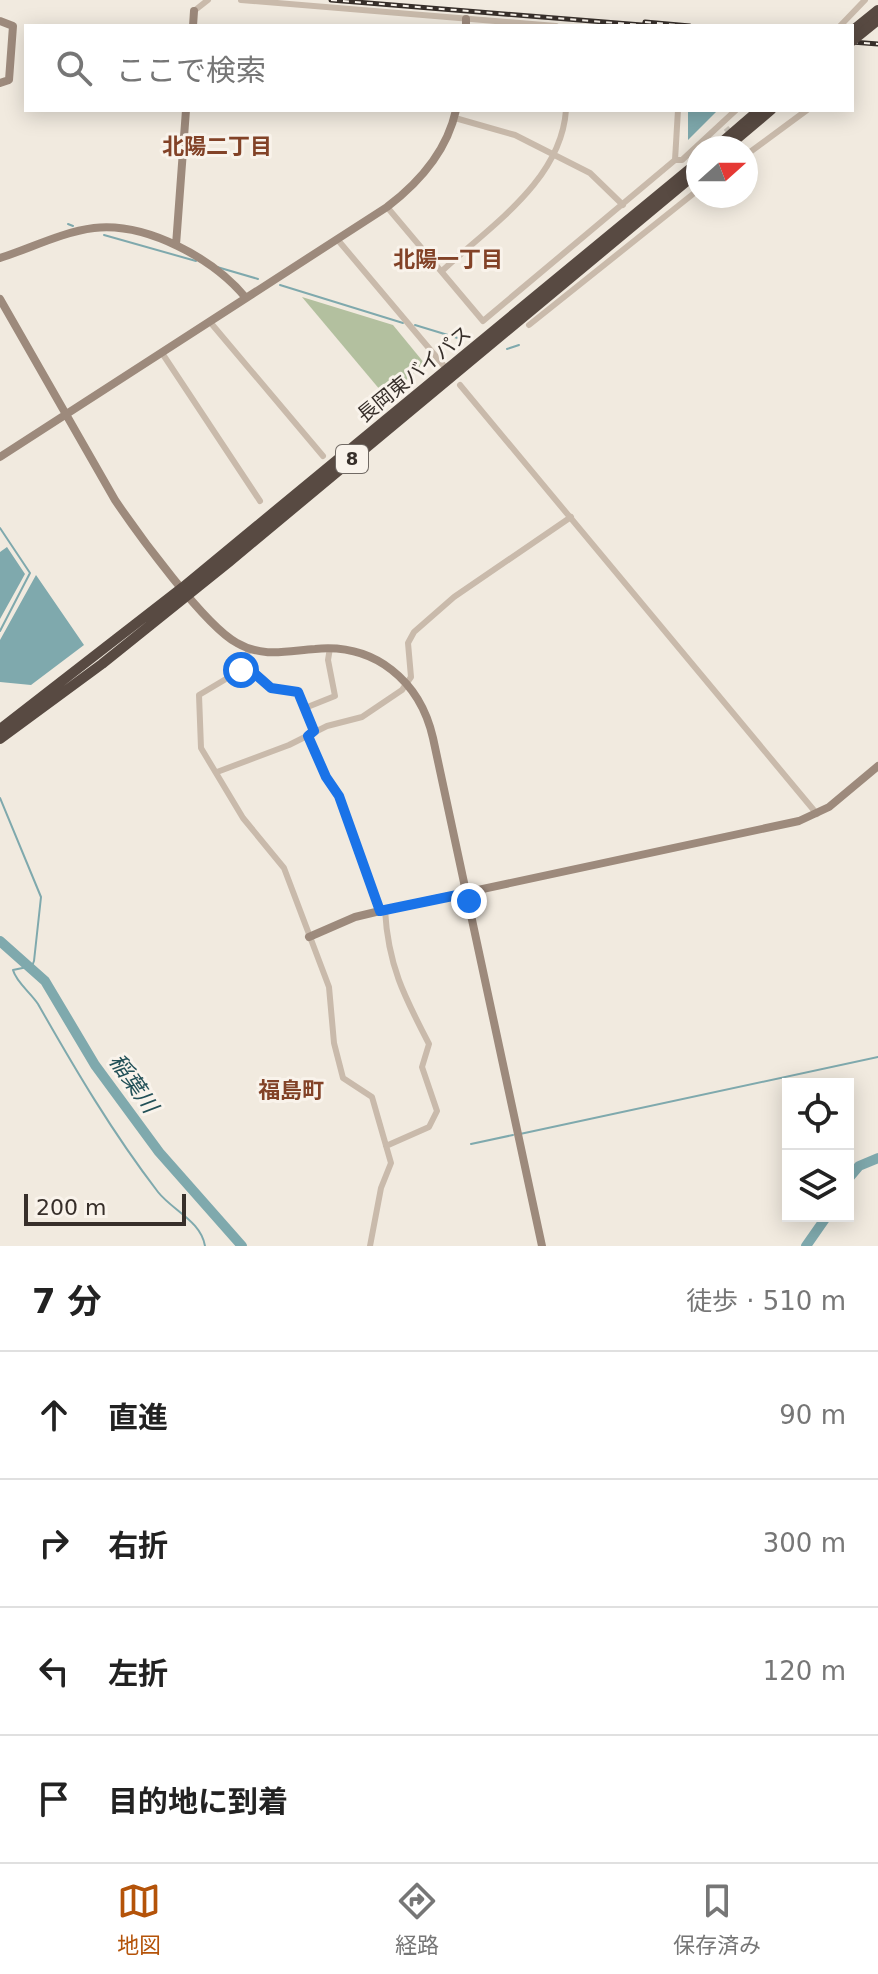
<!DOCTYPE html>
<html lang="ja">
<head>
<meta charset="utf-8">
<style>
  body { margin:0; font-family:"DejaVu Sans","Noto Sans JP",sans-serif; background:#f6f6f6; color:#222 }
  .controls { position:absolute; right:24px; bottom:24px; display:grid; overflow:hidden; border-radius:0px; box-shadow:0 4px 20px #0003 }
  .controls button { width:72px; height:72px; display:grid; place-items:center; padding:0; border:0; border-bottom:2px solid #e0e0e0; background:#fff; color:#222; font:40px sans-serif }
  .compass { position:absolute; left:686px; top:136px; width:72px; height:72px; border-radius:50%; background:#fff; box-shadow:0 4px 20px #0003; rotate:69deg }
  .scale { position:absolute; left:24px; bottom:20px; width:162px; box-sizing:border-box; padding-left:8px; border:4px solid #372f2a; border-top:0; font-size:22px; line-height:28px; white-space:nowrap; color:#372f2a; -webkit-text-stroke:6px #f9f3eb; paint-order:stroke }
  .stop { position:absolute; width:24px; height:24px; margin:-18px; border:6px solid #1a73e8; border-radius:50%; background:#fff }
  .stop.end { background:#1a73e8; border-color:#fff; box-shadow:0 2px 8px #0008 }
  .list { margin:0; padding:0; list-style:none }
  h2 { display:flex; justify-content:space-between; align-items:center; height:104px; margin:0; padding:0 32px; font-size:34px }
  h2 small { font-size:26px; font-weight:400; color:#767676 }
  .list li { display:grid; grid-template-columns:52px 1fr auto; gap:24px; align-items:center; box-sizing:border-box; height:128px; padding:0 32px; border-top:2px solid #e0e0e0 }
  .list b { display:block; font-size:30px; white-space:nowrap }
  .list em { font-size:26px; font-style:normal; color:#767676 }
  .icon { flex:none; width:44px; height:44px; fill:none; stroke:currentColor; stroke-width:2; stroke-linecap:round; stroke-linejoin:round }
  .map { position:relative; flex:none; width:878px; height:1246px; overflow:hidden }
  .search { position:absolute; background:#fff; box-shadow:0 4px 20px #0003; left:24px; right:24px; top:24px; height:88px; display:flex; align-items:center; gap:20px; box-sizing:border-box; padding:0 28px; border-radius:0px; color:#767676; font-size:30px }
  .sheet { height:616px; background:#fff }
  nav { display:flex; justify-content:space-around; align-items:center; box-sizing:border-box; height:112px; border-top:2px solid #e0e0e0; background:#fff; font-size:22px; color:#767676 }
  nav a { display:grid; justify-items:center; gap:4px }
  nav .on { color:#b45309 }
  .map>svg:first-child { display:block }
  .green { fill:#b3c09f }
  .water { fill:#7fa9ad }
  .lines { fill:none; stroke-linecap:round; stroke-linejoin:round }
  .stream { stroke:#7fa9ad; stroke-width:2 }
  .river { stroke:#7fa9ad; stroke-width:10 }
  .street-tunnel { stroke:#ccc5bb; stroke-width:6; stroke-dasharray:6 3; stroke-linecap:butt }
  .street { stroke:#c9baab; stroke-width:6 }
  .secondary { stroke:#9d8a7c; stroke-width:8 }
  .highway { stroke:#584a42; stroke-width:10 }
  .rail-casing { stroke:#372f2a; stroke-width:5 }
  .rail { stroke:#f9f3eb; stroke-width:2; stroke-dasharray:6; stroke-linecap:butt }
  .highway-bridge { stroke:#584a42; stroke-width:10 }
  .route { stroke:#1a73e8; stroke-width:10 }
  .labels { text-anchor:middle; stroke-width:6; stroke-linejoin:round; paint-order:stroke }
  .shield { fill:#f9f3eb; stroke:#716a64; stroke-width:2 }
  .shield-label { font-size:18px; font-weight:bold; fill:#372f2a }
  .street-label { font-size:20px; fill:#372f2a; stroke:#f9f3eb }
  .neighbourhood-label { font-size:22px; font-weight:bold; fill:#824227; stroke:#f9f3eb }
  .water-label { font-size:22px; font-style:italic; fill:#225057; stroke:#f9f3eb }
</style>
</head>
<body>
<div class="map">
<svg width="878" height="1246" viewBox="0 0 878 1246">
  <rect width="100%" height="100%" fill="#f1eadf"/>
  <path class="green" d="M302 297 393 325 425 364 386 397Z"/>
  <path class="water" d="M688 110H718L688 140Z
    M7 547 25 574 0 619V552Z
    M36 575 84 645 31 685 0 682V640Z"/>
  <g class="lines">
    <path class="stream" d="M68 224 73 226
      M104 235 196 261
      M217 267 258 279
      M280 285 403 323
      M415 325 461 339
      M507 349 519 345
      M0 528 30 573 0 631
      M0 798 41 897 34 961 32 966 13 970C16 982 31 993 38 1004 75 1069 112 1132 158 1192 173 1211 201 1221 205 1246
      M520 1134 878 1057
      M471 1144 513 1135"/>
    <path class="river" d="M0 941 45 981 95 1065 159 1152 242 1246
      M848 1179 859 1166 878 1158
      M806 1246 827 1216"/>
    <path class="street-tunnel" d="M726 128 743 147"/>
    <path class="street" d="M241 0 556 26
      M194 11 208 0
      M840 26 865 0
      M455 118 515 135 590 173 623 205
      M743 147V148
      M746 155 807 110
      M675 160 678 110
      M387 207 483 321 675 160H682L736 110
      M337 239 444 366
      M442 271C490 226 561 181 566 110
      M210 322 323 456
      M529 325 698 190
      M162 353 260 501
      M460 385 817 814
      M249 649 241 670 199 695 201 748 243 818 284 868 329 987 334 1043 343 1078 372 1097 391 1163 381 1188 370 1246
      M245 665 271 688 298 692 314 731
      M305 708 335 696 328 660 330 648
      M308 736 326 777 339 796 380 911
      M217 772 289 745 327 726 362 717 402 690 411 677 408 643 414 632 454 597 571 517
      M385 910C388 965 404 996 429 1044L422 1067 437 1111 429 1127 386 1146"/>
    <path class="secondary" d="M0 21 13 26 9 80 0 83
      M193 26 194 11
      M466 26V19
      M176 245 186 110
      M0 258C31 248 62 232 94 228 147 222 214 259 246 298
      M0 299 115 500C138 534 205 626 237 643 263 658 287 651 315 649 375 643 420 681 433 738L542 1246
      M0 457 387 207C420 182 447 151 456 110
      M309 937 355 917 380 911 799 821 829 807 878 766"/>
    <path class="highway" d="M852 31 878 10
      M0 729 183 587 698 162
      M0 739 102 664 229 562 698 172"/>
    <defs>
      <path id="rail" d="M331 0 654 26
        M645 22 690 26
        M852 42 878 44"/>
    </defs>
    <use href="#rail" class="rail-casing"/>
    <use href="#rail" class="rail"/>
    <path class="highway-bridge" d="M852 41 878 20
      M715 148 759 110
      M726 148 771 110"/>
  </g>
  <g class="lines">
    <path class="route" d="M241 670 245 665 271 688 298 692 314 731 308 736 326 777 339 796 380 911 467 893 469 901"/>
  </g>
  <g class="labels">
    <rect class="shield" x="336" y="445" width="32" height="28" rx="6"/>
    <g class="shield-label">
      <text x="352" y="465">8</text>
    </g>
    <g class="street-label">
      <text transform="translate(414 374) rotate(-39)" y="7">長岡東バイパス</text>
    </g>
    <g class="neighbourhood-label">
      <text x="217" y="154">北陽二丁目</text>
      <text x="448" y="267">北陽一丁目</text>
      <text x="291" y="1098">福島町</text>
    </g>
    <g class="water-label">
      <text transform="translate(134 1083) rotate(55)" y="8">稲葉川</text>
    </g>
  </g>
</svg>
<div class="controls">
<button><svg class="icon" aria-label="locate" viewBox="0 0 24 24"><circle cx="12" cy="12" r="6"/><path d="M12 2v4M12 18v4M2 12h4M18 12h4"/></svg></button>
<button><svg class="icon" aria-label="layers" viewBox="0 0 24 24"><path d="M12 4l9 5-9 5-9-5zM3 14l9 5 9-5"/></svg></button>
</div>
<svg class="compass" viewBox="-18 -18 36 36"><path d="M0-13l5 13h-10z" fill="#e53935"/><path d="M0 13l5-13h-10z" fill="#767676"/></svg>
<div class="scale">200 m</div>
<div class="stop" style="left:241px;top:670px"></div>
<div class="stop end" style="left:469px;top:901px"></div>
<div class="search"><svg class="icon" aria-label="search" viewBox="0 0 24 24"><circle cx="10" cy="10" r="6"/><path d="M15 15l6 6"/></svg>ここで検索</div>
</div>
<section class="sheet">
<h2>7 分<small>徒歩 · 510 m</small></h2>
<ul class="list">
<li><svg class="icon" aria-label="ahead" viewBox="0 0 24 24"><path d="M12 20V5M6 11l6-6 6 6"/></svg><div><b>直進</b></div><em>90 m</em></li>
<li><svg class="icon" aria-label="right" viewBox="0 0 24 24"><path d="M7 20v-9h11M14 6l5 5-5 5"/></svg><div><b>右折</b></div><em>300 m</em></li>
<li><svg class="icon" aria-label="left" viewBox="0 0 24 24"><path d="M17 20v-9H6M10 6l-5 5 5 5"/></svg><div><b>左折</b></div><em>120 m</em></li>
<li><svg class="icon" aria-label="arrive" viewBox="0 0 24 24"><path d="M6 21V4h12l-3 4 3 4H6"/></svg><div><b>目的地に到着</b></div></li>
</ul>
</section>
<nav>
<a class="on"><svg class="icon" aria-label="map" viewBox="0 0 24 24"><path d="M3 6l6-2 6 2 6-2v14l-6 2-6-2-6 2zM9 4v14M15 6v14"/></svg>地図</a>
<a><svg class="icon" aria-label="directions" viewBox="0 0 24 24"><path d="M12 3l9 9-9 9-9-9zM9 14v-3h6M13 9l2 2-2 2"/></svg>経路</a>
<a><svg class="icon" aria-label="saved" viewBox="0 0 24 24"><path d="M7 4h10v16l-5-4-5 4z"/></svg>保存済み</a>
</nav>
</body>
</html>
